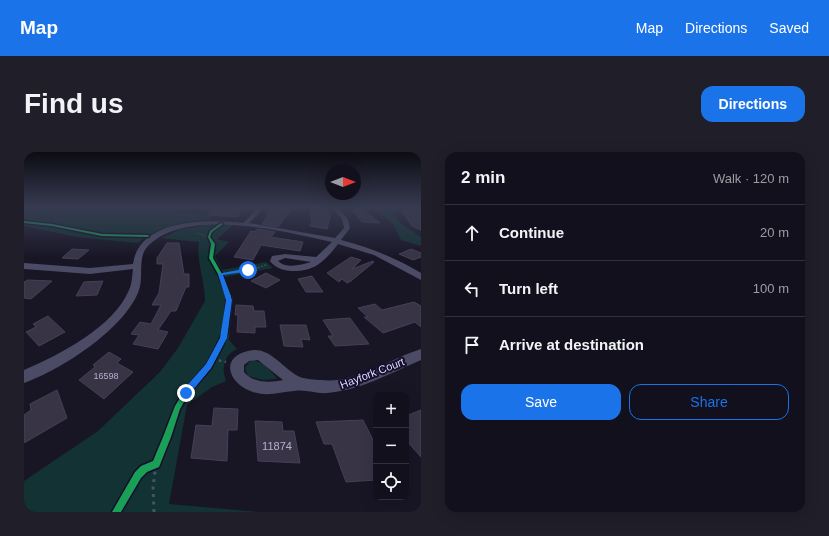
<!DOCTYPE html>
<html lang="en">
<head>
<meta charset="utf-8">
<style>
  body { margin:0; font-family:Helvetica,sans-serif; background:#1f1e29; color:#f1f3f6 }
  .controls { position:absolute; right:12px; bottom:12px; display:grid; overflow:hidden; border-radius:8px; box-shadow:0 4px 16px #0002 }
  .controls button { width:36px; height:36px; display:grid; place-items:center; padding:0; border:0; border-bottom:1px solid #31303b; background:#12101c; color:#f1f3f6; font:20px sans-serif }
  .compass { position:absolute; left:301px; top:12px; width:36px; height:36px; border-radius:50%; background:#12101c; box-shadow:0 4px 16px #0002; rotate:90deg }
  .stop { position:absolute; width:12px; height:12px; margin:-9px; border:3px solid #1a73e8; border-radius:50%; background:#fff }
  .stop.end { background:#1a73e8; border-color:#fff; box-shadow:0 1px 4px #0008 }
  .list { margin:0; padding:0; list-style:none }
  h2 { display:flex; justify-content:space-between; align-items:center; height:52px; margin:0; padding:0 16px; font-size:17px }
  h2 small { font-size:13px; font-weight:400; color:#9c9da3 }
  .list li { display:grid; grid-template-columns:26px 1fr auto; gap:12px; align-items:center; box-sizing:border-box; height:56px; padding:0 16px; border-top:1px solid #31303b }
  .list b { display:block; font-size:15px; white-space:nowrap }
  .list em { font-size:13px; font-style:normal; color:#9c9da3 }
  .actions { display:flex; gap:8px; padding:12px 16px }
  .actions a { flex:1; padding:9px 0; border:1px solid #1a73e8; border-radius:12px; text-align:center; font-size:14px; color:#1a73e8 }
  .actions .main { background:#1a73e8; color:#fff }
  .icon { flex:none; width:22px; height:22px; fill:none; stroke:currentColor; stroke-width:2; stroke-linecap:round; stroke-linejoin:round }
  .map { position:relative; flex:none; width:397px; height:360px; overflow:hidden; border-radius:12px }
  header { display:flex; align-items:center; gap:24px; box-sizing:border-box; height:56px; padding:0 20px; background:#1a73e8; color:#fff }
  header strong { font-size:19px }
  nav { display:flex; gap:22px; margin-inline-start:auto; font-size:14px }
  .intro { display:flex; align-items:center; justify-content:space-between; box-sizing:border-box; height:96px; padding:0 24px }
  h1 { margin:0; font-size:28px }
  .button { padding:10px 18px; border-radius:12px; background:#1a73e8; color:#fff; font-size:14px; font-weight:700 }
  main { display:flex; gap:24px; padding:0 24px }
  aside { flex:1; background:#12101c; border-radius:12px; box-shadow:0 4px 16px #0002 }
  .map>svg:first-child { display:block }
  .green { fill:#133233 }
  .building { fill:#383446; stroke:#454058 }
  .lines { fill:none; stroke-linecap:round; stroke-linejoin:round }
  .path-far4 { stroke:#465566; stroke-width:1; stroke-dasharray:1 1.5; stroke-linecap:butt }
  .path-far3 { stroke:#465566; stroke-width:1.5; stroke-dasharray:1.5 2; stroke-linecap:butt }
  .path-far2 { stroke:#465566; stroke-width:2; stroke-dasharray:2 2.5; stroke-linecap:butt }
  .path-far1 { stroke:#465566; stroke-width:2.5; stroke-dasharray:2.5 3.5; stroke-linecap:butt }
  .path { stroke:#465566; stroke-width:3; stroke-dasharray:3 4.5; stroke-linecap:butt }
  .street { fill:#4c4b66; fill-rule:evenodd }
  .cycleway-casing { stroke:#150f2b; stroke-width:3 }
  .cycleway { fill:#1a9f57; fill-rule:evenodd }
  .route { fill:#1a73e8 }
  .labels { text-anchor:middle; stroke-width:4; stroke-linejoin:round; paint-order:stroke }
  .number-label { font-size:9px; fill:#b5b0d1 }
  .street-label { font-size:11px; fill:#dfdaff; stroke:#150f2b }
  .near-number-label { font-size:11px; fill:#b5b0d1 }
</style>
</head>
<body>
<header>
<strong>Map</strong>
<nav><a>Map</a><a>Directions</a><a>Saved</a></nav>
</header>
<div class="intro"><h1>Find us</h1><a class="button">Directions</a></div>
<main>
<div class="map">
<svg width="397" height="360" viewBox="0 0 397 360">
  <rect width="100%" height="100%" fill="#181525"/>
  <path class="green" d="M0 55H123L121 58 185 63 186 68C161 69 134 74 114 91L53 85 0 74Z
    M348 55 377 56 369 63 376 71 397 85V94L377 88 369 72Z
    M184 73H209L193 87 205 90 191 104 198 118 242 110 249 116 201 125 209 145 205 188 213 197C200 203 197 216 202 229L188 235 163 253 145 352 236 360H0V329L74 279 136 220 154 196 181 149C181 129 172 110 175 90L137 86 158 77Z
    M229 208 240 212 252 225V227L239 228 224 224 221 216 225 210Z"/>
  <path class="building" d="M186 55H218L214 65 185 63Z
    M246 55H257L268 56 254 75 238 72 243 65Z
    M286 55H302L306 65 303 77 286 74 288 70Z
    M326 55H335L356 71 338 70Z
    M388 57 397 61V78L388 74 378 59Z
    M233 77 251 80 247 85 279 90 276 99 237 93 229 108 210 105 227 79 231 80Z
    M143 91H155L160 122H165V135H162L152 159H147L134 178 144 180 134 197 109 192 115 183 107 182 116 170 127 172 137 153H128L135 141 139 112H133V106Z
    M48 97 65 98 54 107 38 106Z
    M387 97 397 101V105L389 108 375 102Z
    M327 105 337 108 328 117 349 109 350 110 327 129 323 131 318 127 315 130 303 121Z
    M242 121 256 128 242 136 227 129Z
    M288 124 299 140H282L274 127Z
    M4 128 28 129 7 147 0 146V130Z
    M79 129 73 143 52 144 60 130Z
    M390 150 397 154V175L391 170 359 181 340 165H344L334 156 351 152 358 158Z
    M212 153 229 154 230 159H240L242 175H231V181L213 180 214 163H211Z
    M24 164 41 180 15 194 2 180 12 175 9 172Z
    M326 166 345 192 311 194 304 184H309L299 168Z
    M256 173H282L286 188 277 187 279 195 260 194Z
    M85 200 97 207 93 211 109 220 80 247 55 228 71 215 69 213Z
    M33 238 43 266 0 291V263L7 258 6 252Z
    M190 256 214 257 213 278H204L203 309 167 306 172 273 188 274Z
    M397 258V305L382 288V264Z
    M339 268 352 294V328L322 330 308 292H300L292 270Z
    M231 269 258 270 259 279H270L276 311 234 309Z"/>
  <g class="lines">
    <path class="path-far4" d="M0 70 28 73 78 83 118 84
      M172 81 185 85
      M187 89 185 85 189 79"/>
    <path class="path-far3" d="M187 88 189 92 187 106 200 132
      M196 122 230 117 242 113"/>
    <path class="path-far2" d="M198 189 202 178 205 144 200 131"/>
    <path class="path-far1" d="M189 207 202 210
      M151 263 162 241 185 214 198 188"/>
    <path class="path" d="M92 360 114 323 120 317 132 312 151 262
      M130 360 129 335 132 312"/>
    <path class="street" d="M232 55H238L234 62 225 71 311 86 320 76 318 67 308 55H313L324 67 326 76 317 88C345 95 372 106 397 121V128L350 103 314 92C309 99 300 109 292 114 279 121 255 122 246 109L248 104 261 102 292 105 308 90C259 79 163 55 124 94 113 105 120 124 115 138 102 176 37 218 0 231V218C35 203 90 175 105 138 108 132 108 124 109 117L66 122 0 117V111L66 116 109 112C115 66 185 67 219 71L230 60ZM261 106 287 110C277 113 262 117 254 109Z
      M397 197V208C367 221 337 238 303 241 292 242 282 237 270 239 256 240 244 245 229 240 206 233 194 206 224 199 246 193 258 217 276 225 281 227 291 228 297 228 332 232 365 207 397 197ZM234 208 259 228C245 231 229 231 220 220V213L225 209Z"/>
    <defs>
      <path id="cycleway" d="M0 69 28 72 78 82 124 83 125 84 124 85 78 84 28 74 0 71Z
        M197 71 199 72 188 80 186 85 191 92 189 106 198 122 207 144 204 178 199 193 187 216 164 243 156 257 147 285 135 315 123 320 117 326 97 360H88L111 320 117 314 129 309 139 285 151 254 160 239 183 212 193 193 200 178 203 144 194 122 185 106 187 92 184 85 186 79Z"/>
    </defs>
    <use href="#cycleway" class="cycleway-casing"/>
    <use href="#cycleway" class="cycleway"/>
  </g>
  <linearGradient id="sky" x2="0" y2="1"><stop stop-color="#0d0c14"/><stop offset="0.52" stop-color="#373b51"/><stop offset="1" stop-color="#373b51" stop-opacity="0"/></linearGradient>
  <rect width="397" height="106" fill="url(#sky)"/>
  <path class="route" d="M224 116 226 119 199 123 208 148 203 186 187 216 164 244H159L157 241 159 238 182 212 196 186 202 148 194 122Z"/>
  <g class="labels">
    <g class="number-label">
      <text x="82" y="227">16598</text>
    </g>
    <g class="street-label">
      <text transform="translate(348 221) rotate(-21)" y="4">Hayfork Court</text>
    </g>
    <g class="near-number-label">
      <text x="253" y="298">11874</text>
    </g>
  </g>
</svg>
<div class="controls">
<button>+</button>
<button>−</button>
<button><svg class="icon" aria-label="locate" viewBox="0 0 24 24"><circle cx="12" cy="12" r="6"/><path d="M12 2v4M12 18v4M2 12h4M18 12h4"/></svg></button>
</div>
<svg class="compass" viewBox="-18 -18 36 36"><path d="M0-13l5 13h-10z" fill="#e53935"/><path d="M0 13l5-13h-10z" fill="#9c9da3"/></svg>
<div class="stop" style="left:224px;top:118px"></div>
<div class="stop end" style="left:162px;top:241px"></div>
</div>
<aside>
<h2>2 min<small>Walk · 120 m</small></h2>
<ul class="list">
<li><svg class="icon" aria-label="ahead" viewBox="0 0 24 24"><path d="M12 20V5M6 11l6-6 6 6"/></svg><div><b>Continue</b></div><em>20 m</em></li>
<li><svg class="icon" aria-label="left" viewBox="0 0 24 24"><path d="M17 20v-9H6M10 6l-5 5 5 5"/></svg><div><b>Turn left</b></div><em>100 m</em></li>
<li><svg class="icon" aria-label="arrive" viewBox="0 0 24 24"><path d="M6 21V4h12l-3 4 3 4H6"/></svg><div><b>Arrive at destination</b></div></li>
</ul>
<div class="actions"><a class="main">Save</a><a>Share</a></div>
</aside>
</main>
</body>
</html>
